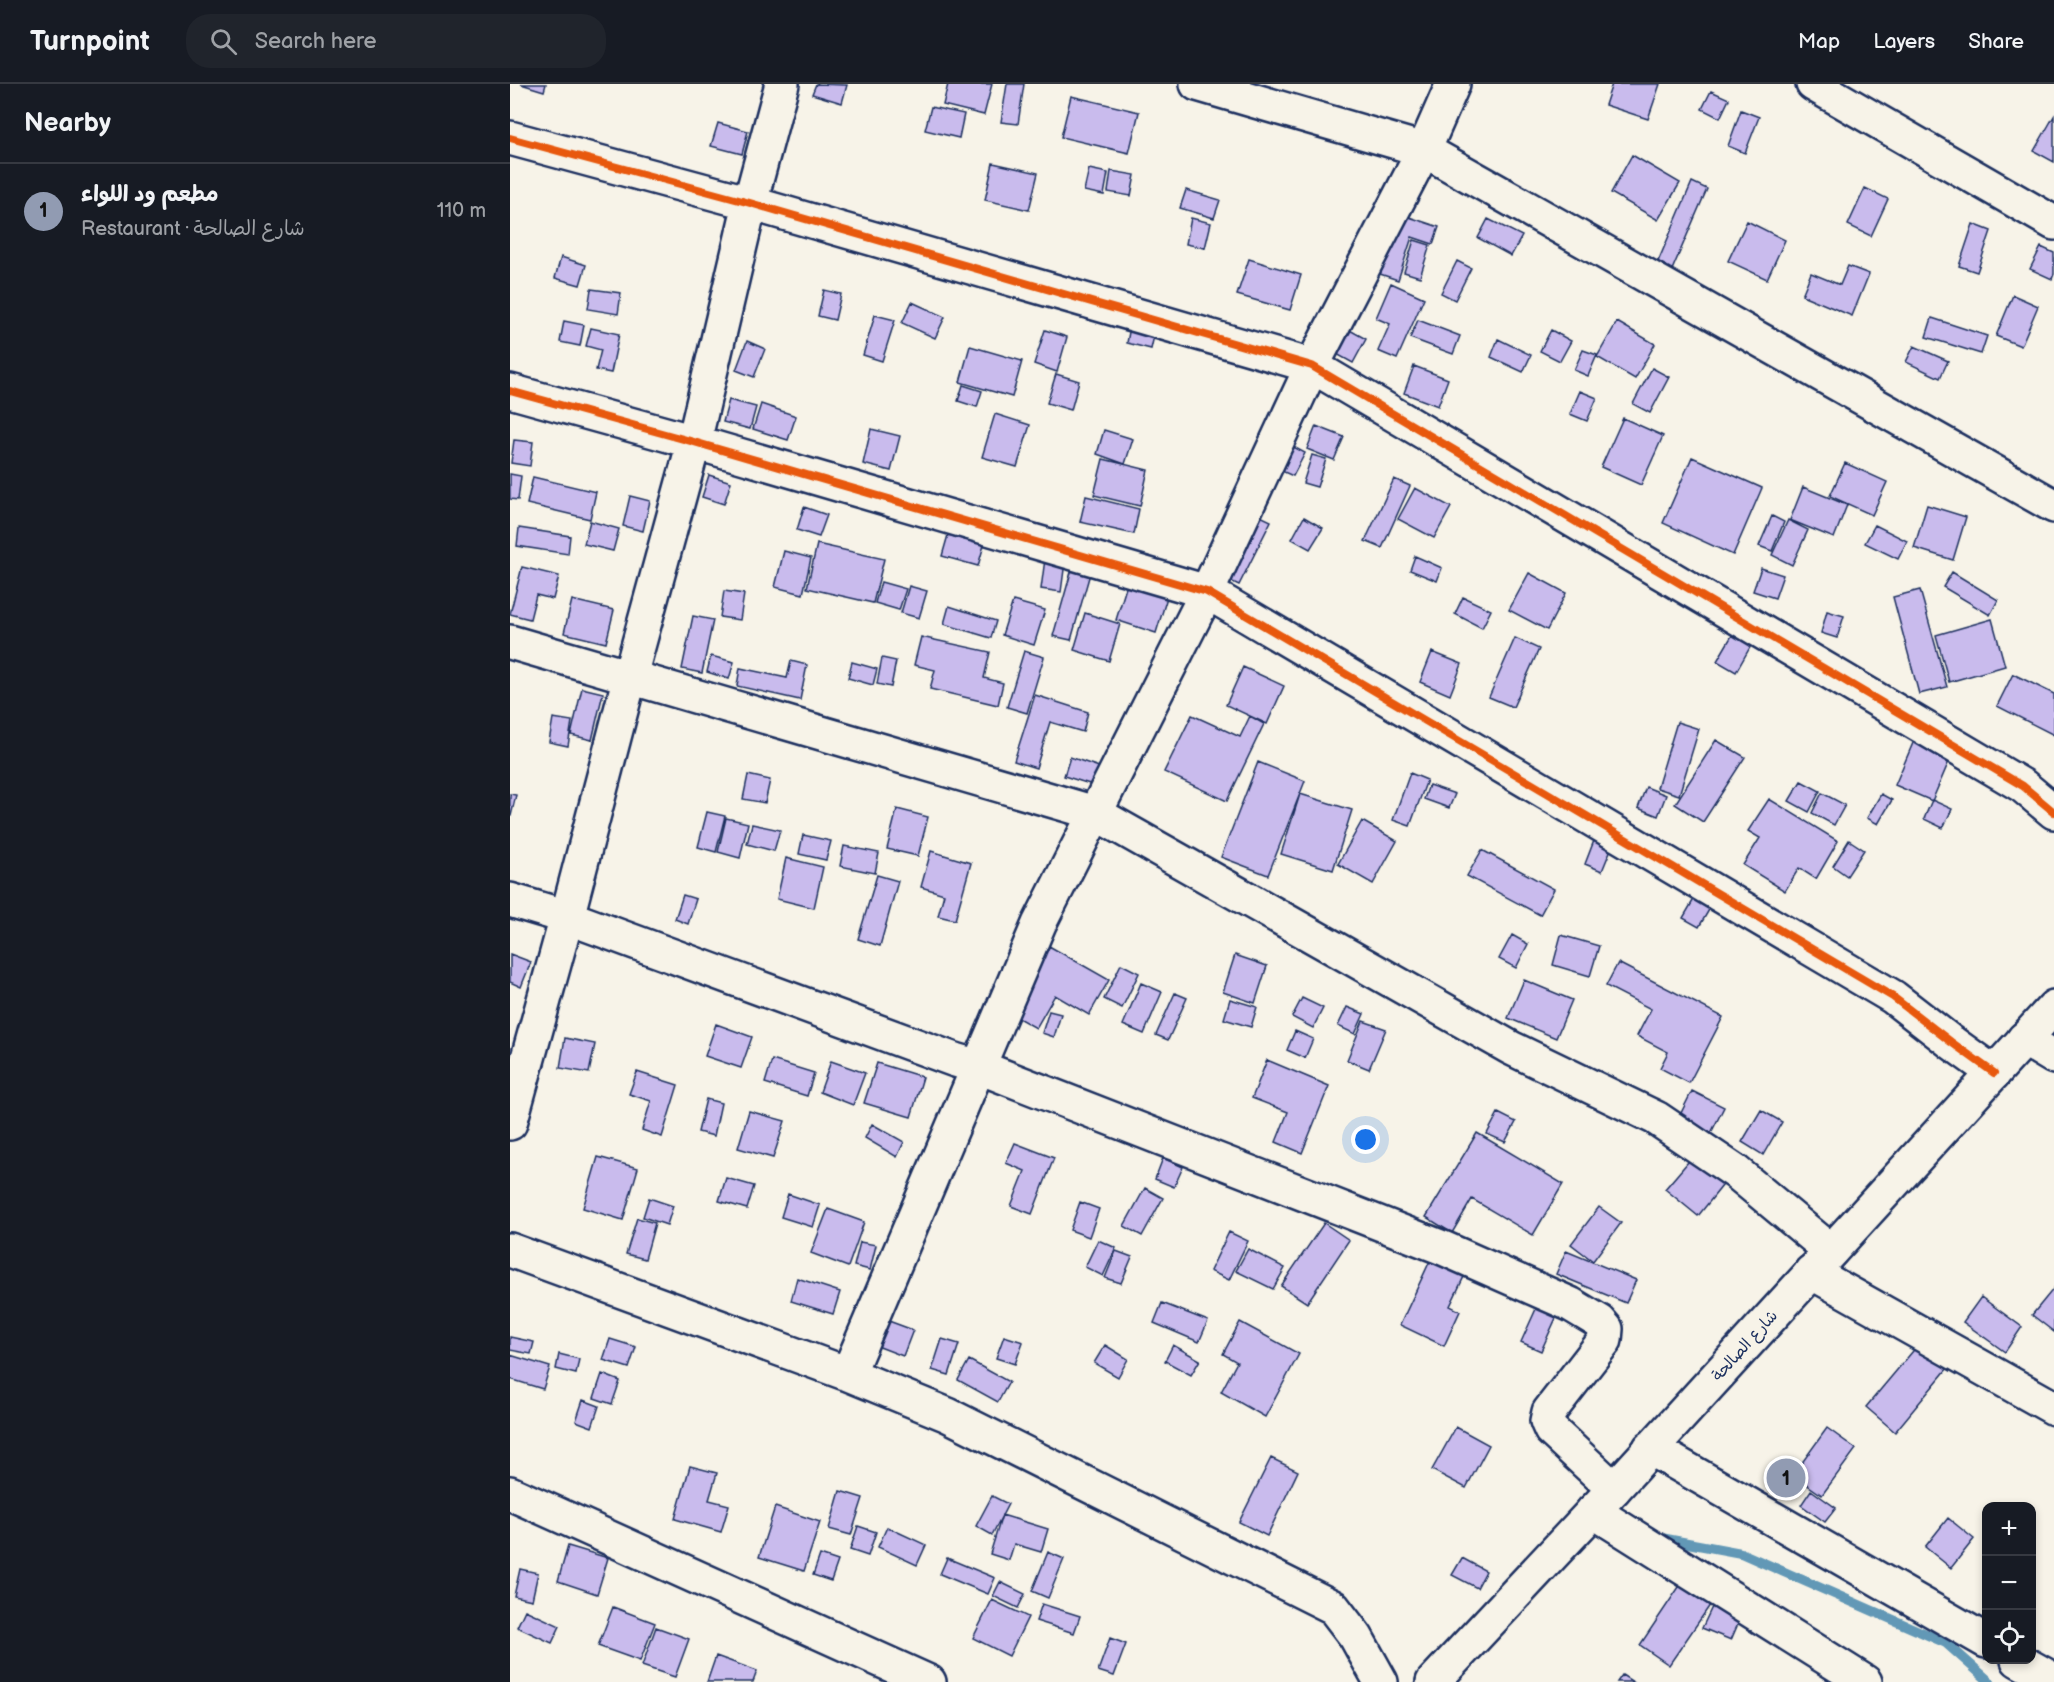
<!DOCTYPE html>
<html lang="en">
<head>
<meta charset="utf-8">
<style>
  body { margin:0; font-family:"Balsamiq Sans","Playpen Sans Arabic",sans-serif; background:#20242c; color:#f1f3f6 }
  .controls { position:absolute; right:18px; bottom:18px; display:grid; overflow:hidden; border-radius:12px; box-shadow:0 3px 9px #0003 }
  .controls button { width:54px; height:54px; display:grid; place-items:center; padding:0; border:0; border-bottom:2px solid #363941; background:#171b24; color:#f1f3f6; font:30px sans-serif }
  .you { position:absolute; left:856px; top:1056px; width:21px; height:21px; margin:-15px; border:4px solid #fff; border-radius:50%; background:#1a73e8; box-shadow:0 0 0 9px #1a73e833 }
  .badge { display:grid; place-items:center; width:39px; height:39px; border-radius:50%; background:#919bb2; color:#111; font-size:20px; font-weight:700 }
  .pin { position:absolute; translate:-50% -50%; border:3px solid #fff; box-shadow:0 2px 6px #0006 }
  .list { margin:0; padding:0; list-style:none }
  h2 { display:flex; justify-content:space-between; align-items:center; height:78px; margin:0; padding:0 24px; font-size:26px }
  h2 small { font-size:20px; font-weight:400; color:#9ea1a6 }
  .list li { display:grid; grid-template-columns:39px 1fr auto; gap:18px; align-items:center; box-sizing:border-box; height:96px; padding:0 24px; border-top:2px solid #363941 }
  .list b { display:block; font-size:22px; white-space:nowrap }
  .list p { margin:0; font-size:20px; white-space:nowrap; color:#9ea1a6 }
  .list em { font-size:20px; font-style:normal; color:#9ea1a6 }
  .icon { flex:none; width:33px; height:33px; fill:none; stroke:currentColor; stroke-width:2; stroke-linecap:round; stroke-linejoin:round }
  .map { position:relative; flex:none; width:1544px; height:1598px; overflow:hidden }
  header { display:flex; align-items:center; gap:36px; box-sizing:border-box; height:84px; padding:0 30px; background:#171b24; border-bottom:2px solid #363941 }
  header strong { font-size:28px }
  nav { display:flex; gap:33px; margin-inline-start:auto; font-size:21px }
  .search { width:420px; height:54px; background:#20242c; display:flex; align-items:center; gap:15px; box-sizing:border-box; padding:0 21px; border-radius:24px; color:#9ea1a6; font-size:22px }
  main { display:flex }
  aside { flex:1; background:#171b24 }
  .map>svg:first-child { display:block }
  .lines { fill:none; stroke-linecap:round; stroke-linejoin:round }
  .stream { stroke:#6298b6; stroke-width:10 }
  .building { fill:#c9bbed; stroke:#1b2f5e; stroke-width:1.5 }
  .minor-casing { stroke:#1b2f5e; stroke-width:38 }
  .major-casing { stroke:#1b2f5e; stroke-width:38 }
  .minor { stroke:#f7f3e8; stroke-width:33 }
  .major { stroke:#f7f3e8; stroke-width:33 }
  .cycleway-casing { stroke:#f7f3e8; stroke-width:11 }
  .cycleway { stroke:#e8590c; stroke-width:8 }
  .labels { text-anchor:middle; stroke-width:4.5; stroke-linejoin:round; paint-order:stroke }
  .street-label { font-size:16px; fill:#1b2f5e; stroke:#f7f3e8 }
</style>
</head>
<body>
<header>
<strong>Turnpoint</strong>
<div class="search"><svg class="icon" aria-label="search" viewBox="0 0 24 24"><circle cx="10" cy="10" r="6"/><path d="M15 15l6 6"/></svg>Search here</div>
<nav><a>Map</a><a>Layers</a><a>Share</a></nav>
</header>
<main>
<aside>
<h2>Nearby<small></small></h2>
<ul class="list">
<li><span class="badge">1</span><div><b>مطعم ود اللواء</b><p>Restaurant · شارع الصالحة</p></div><em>110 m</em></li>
</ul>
</aside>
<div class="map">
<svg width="1544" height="1598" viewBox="0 0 1544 1598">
  <rect width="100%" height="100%" fill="#f7f3e8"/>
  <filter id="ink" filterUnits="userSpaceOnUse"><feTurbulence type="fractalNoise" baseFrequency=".0167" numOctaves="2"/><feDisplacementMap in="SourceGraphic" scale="12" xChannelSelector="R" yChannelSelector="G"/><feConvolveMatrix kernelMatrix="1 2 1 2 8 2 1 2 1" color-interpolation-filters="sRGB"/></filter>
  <g filter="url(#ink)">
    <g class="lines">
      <path class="stream" d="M1151 1454 1231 1469 1436 1559 1480 1598"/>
    </g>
    <path class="building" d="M11 0H36L34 7Z
      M306 0 337 1 332 19 302 10Z
      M438 0H482L474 31 433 21Z
      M497 0H514L508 40 491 38Z
      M1102 0H1150L1138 35 1095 21Z
      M1201 7 1219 15 1210 34 1192 25Z
      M561 12 629 28 619 69 551 53Z
      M421 23 454 30 449 54 415 46Z
      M1231 26 1249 33 1235 69 1218 62Z
      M1544 32V78L1524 67Z
      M208 39 238 47 232 70 201 62Z
      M1122 71 1170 99 1148 136 1101 109Z
      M483 79 528 89 519 126 475 116Z
      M579 85 598 89 594 111 574 107Z
      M601 87 625 91 621 112 598 108Z
      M1182 98 1197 105 1162 186 1147 180Z
      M1355 104 1378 115 1361 152 1338 141Z
      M676 106 710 116 704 134 670 124Z
      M890 130 929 143 923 160 902 153 888 196 870 190Z
      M681 134 701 139 695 164 676 160Z
      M978 135 1012 152 1001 172 968 154Z
      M1237 137 1275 156 1257 195 1218 177Z
      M1463 140 1481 147 1467 188 1449 182Z
      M904 156 920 161 910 193 894 188Z
      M1531 163 1544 169V190L1542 195 1520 185Z
      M51 173 76 181 70 201 45 194Z
      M739 175 791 191 780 226 727 211Z
      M947 177 961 184 945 216 931 209Z
      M1338 182 1359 190 1342 232 1292 211 1301 189 1330 201Z
      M881 199 914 214 887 275 868 267 880 240 866 234Z
      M81 205 111 209 108 230 78 225Z
      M314 206 331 210 325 236 308 232Z
      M1503 211 1528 222 1511 262 1486 252Z
      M402 218 435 233 425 254 392 239Z
      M365 231 385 236 372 277 353 271Z
      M1422 234 1477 252 1471 270 1416 253Z
      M908 236 950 252 943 270 900 254Z
      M54 237 74 241 70 262 50 258Z
      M621 237 646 243 641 265 617 259Z
      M1107 238 1145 260 1125 295 1087 273Z
      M81 244 109 250 101 289 86 286 91 266 76 262Z
      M836 244 856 255 843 279 823 268Z
      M535 246 557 253 547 288 524 280Z
      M1041 246 1061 257 1050 277 1030 267Z
      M988 255 1021 271 1013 288 981 273Z
      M237 257 255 265 244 293 226 286Z
      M460 262 512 277 502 313 450 298Z
      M1404 262 1438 277 1430 294 1396 278Z
      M1073 266 1087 271 1078 292 1064 286Z
      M904 282 938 295 928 322 894 309Z
      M1142 284 1159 293 1140 329 1123 320Z
      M546 290 569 297 561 326 537 319Z
      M453 301 472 307 467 323 448 317Z
      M1070 307 1087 314 1077 337 1060 330Z
      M219 316 246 323 240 345 213 338Z
      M251 320 286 332 278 356 243 345Z
      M485 330 520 341 507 383 472 373Z
      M1113 334 1153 352 1131 401 1091 383Z
      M806 342 834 353 824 376 797 365Z
      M361 345 390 352 381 387 353 380Z
      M594 346 623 355 615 380 587 370Z
      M4 356 23 358 20 382 1 379Z
      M778 360 795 369 783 392 765 384Z
      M802 371 816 375 807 403 793 399Z
      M1182 373 1252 404 1223 471 1153 439Z
      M593 375 638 386 630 422 584 411Z
      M1335 379 1377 398 1362 431 1320 412Z
      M0 390 11 392 8 416 0 415Z
      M199 391 221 398 214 420 192 413Z
      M23 393 86 408 80 435 17 420Z
      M884 395 900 402 872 464 855 457Z
      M1293 403 1337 421 1324 454 1280 436Z
      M905 404 941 423 924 454 888 435Z
      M120 412 140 417 133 447 113 442Z
      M576 412 629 425 624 450 570 438Z
      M1417 421 1456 433 1443 476 1404 464Z
      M294 423 317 431 309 453 287 446Z
      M742 428 761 437 729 501 710 492Z
      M1262 432 1274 438 1262 467 1249 462Z
      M794 433 813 444 800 465 782 455Z
      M1278 436 1298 446 1282 481 1262 471Z
      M80 437 109 445 103 467 74 460Z
      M1365 441 1397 457 1388 475 1355 459Z
      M9 444 60 452 58 470 7 462Z
      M438 451 474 461 468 482 432 472Z
      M307 460 374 475 363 519 297 504Z
      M274 467 301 474 293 510 265 503Z
      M905 472 932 484 927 497 900 486Z
      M535 475 555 478 551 508 531 505Z
      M563 481 581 486 561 556 543 552Z
      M12 483 49 492 43 515 26 511 20 535 0 530Z
      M1251 484 1273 491 1265 514 1243 507Z
      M1442 488 1488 516 1480 531 1433 503Z
      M1019 489 1056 509 1037 546 999 526Z
      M618 497 658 510 646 549 606 536Z
      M371 498 396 505 389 526 365 519Z
      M399 502 417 507 409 534 391 529Z
      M1410 506 1437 603 1409 610 1383 513Z
      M214 507 234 510 230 536 210 533Z
      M953 513 981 526 972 544 945 530Z
      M62 516 104 526 96 559 54 549Z
      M503 517 535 526 524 561 492 551Z
      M439 522 486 537 481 554 434 540Z
      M1317 527 1334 532 1327 554 1311 549Z
      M575 529 610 540 599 577 564 566Z
      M183 532 203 536 192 589 172 585Z
      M1482 535 1495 582 1439 598 1426 551Z
      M1224 548 1243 558 1226 588 1207 577Z
      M411 553 480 568 474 594 493 599 488 621 420 605 425 586 404 581Z
      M1005 554 1029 565 1003 623 979 613Z
      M514 567 534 573 517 629 497 623Z
      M922 568 952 580 940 611 910 598Z
      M201 572 224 578 219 595 197 588Z
      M372 574 386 577 381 603 367 600Z
      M281 577 297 581 290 616 227 602 230 584 277 594Z
      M342 578 367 585 363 601 338 594Z
      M733 583 774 602 757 640 716 621Z
      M1503 590 1544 610V651L1487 622Z
      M72 604 93 609 82 656 61 651Z
      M525 611 578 628 573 648 540 638 526 684 504 677Z
      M682 631 730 653 740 632 754 640 717 717 654 688Z
      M43 634 62 637 58 662 39 658Z
      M1167 638 1189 645 1169 711 1147 704Z
      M1406 652 1443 668 1422 717 1385 701Z
      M1206 656 1235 673 1193 738 1165 720Z
      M560 673 589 683 583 701 554 692Z
      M748 678 795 697 758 791 711 773Z
      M900 689 917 696 900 742 883 736Z
      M238 691 260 696 255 719 233 715Z
      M1291 697 1310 707 1299 728 1279 717Z
      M919 701 945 710 939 724 914 715Z
      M1136 703 1156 711 1148 732 1128 724Z
      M1312 709 1335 721 1324 741 1302 729Z
      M0 710 6 711 1 732H0Z
      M790 710 842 726 823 786 771 770Z
      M1371 710 1382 716 1368 740 1357 734Z
      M1259 715 1328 757 1306 795 1289 784 1275 807 1233 781 1250 754 1238 747Z
      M1422 716 1442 725 1433 744 1414 735Z
      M387 725 418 733 408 772 377 765Z
      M197 728 215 732 206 768 188 763Z
      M216 734 238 739 230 774 208 768Z
      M852 737 887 757 863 800 828 780Z
      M242 740 270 746 264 767 237 760Z
      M293 751 321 757 316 776 289 770Z
      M1085 754 1103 760 1092 787 1075 780Z
      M1339 756 1354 766 1337 792 1323 782Z
      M334 762 369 769 365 789 330 782Z
      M972 766 1044 805 1030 831 957 792Z
      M421 767 461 779 445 836 428 832 434 810 411 803Z
      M276 774 313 783 304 824 267 815Z
      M367 791 388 797 370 862 348 855Z
      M1187 810 1203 819 1189 843 1173 834Z
      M173 811 186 815 178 840 165 835Z
      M1002 851 1018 860 1006 884 989 875Z
      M1051 851 1089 862 1080 892 1043 881Z
      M539 862 599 896 579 931 545 911 526 944 501 930Z
      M0 870 21 878 11 903 0 898Z
      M725 871 757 882 745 919 713 908Z
      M1108 879 1213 933 1179 999 1150 984 1158 968 1127 952 1141 925 1096 902Z
      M611 880 629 889 612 924 594 915Z
      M1014 896 1062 916 1046 954 998 934Z
      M631 899 652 908 634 950 613 941Z
      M665 909 677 914 658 956 646 951Z
      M792 914 813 924 803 944 782 933Z
      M720 915 747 923 741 943 714 935Z
      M837 923 854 930 845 950 828 942Z
      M539 927 551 930 544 953 532 949Z
      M853 937 876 945 859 985 837 976Z
      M206 940 242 953 231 984 195 972Z
      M785 947 803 955 795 974 777 966Z
      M55 954 85 960 79 989 50 984Z
      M262 976 304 989 297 1012 255 999Z
      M757 976 819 1002 792 1069 766 1058 778 1028 742 1014Z
      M321 977 355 989 343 1021 310 1008Z
      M367 979 413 993 401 1033 354 1019Z
      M127 988 168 1001 152 1053 132 1046 141 1017 119 1010Z
      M1182 1007 1214 1023 1201 1049 1169 1033Z
      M196 1015 211 1019 204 1052 188 1048Z
      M1251 1026 1272 1038 1253 1071 1232 1058Z
      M239 1027 275 1037 263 1074 228 1064Z
      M988 1029 1006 1038 995 1058 977 1050Z
      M362 1040 394 1058 387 1073 355 1054Z
      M967 1049 1053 1100 1023 1151 962 1115 942 1149 916 1133Z
      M505 1059 544 1074 522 1130 501 1122 515 1087 496 1079Z
      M1184 1071 1216 1097 1188 1132 1155 1105Z
      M88 1073 128 1084 113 1136 73 1124Z
      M653 1074 673 1083 664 1103 645 1095Z
      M216 1094 244 1102 237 1125 209 1117Z
      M635 1104 653 1114 632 1152 614 1142Z
      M278 1110 310 1121 303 1143 271 1133Z
      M139 1114 163 1122 157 1141 133 1133Z
      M570 1118 589 1125 579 1153 560 1146Z
      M1089 1123 1111 1139 1083 1177 1061 1160Z
      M318 1125 354 1138 338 1183 301 1169Z
      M127 1134 145 1139 135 1175 116 1170Z
      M814 1139 839 1156 797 1219 771 1202Z
      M719 1148 738 1157 719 1196 700 1187Z
      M588 1156 606 1164 593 1192 575 1183Z
      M350 1158 366 1161 360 1186 344 1182Z
      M926 1164 960 1180 940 1222 950 1227 934 1262 890 1241Z
      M738 1165 775 1184 763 1205 726 1187Z
      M606 1167 622 1173 611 1199 595 1194Z
      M1056 1167 1126 1196 1116 1219 1046 1190Z
      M287 1194 330 1208 323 1230 281 1217Z
      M1544 1204V1248L1522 1231Z
      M1471 1213 1512 1243 1495 1268 1453 1238Z
      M1031 1214 1051 1223 1031 1267 1011 1258Z
      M652 1219 698 1237 689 1258 644 1239Z
      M376 1236 403 1246 393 1272 367 1262Z
      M730 1238 789 1270 755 1333 711 1308 727 1278 713 1270Z
      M494 1252 513 1258 505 1280 486 1274Z
      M0 1253 24 1258 21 1270 0 1266Z
      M100 1255 126 1263 119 1284 93 1276Z
      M432 1255 449 1260 439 1291 422 1286Z
      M1413 1255 1442 1279 1385 1348 1356 1323Z
      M595 1261 618 1275 608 1293 584 1279Z
      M663 1261 690 1276 681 1291 655 1277Z
      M49 1270 69 1275 66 1290 46 1285Z
      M0 1271 40 1283 33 1305 0 1295Z
      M459 1276 499 1298 488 1318 448 1296Z
      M92 1290 110 1297 102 1320 84 1314Z
      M73 1316 89 1322 82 1343 66 1337Z
      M946 1343 979 1361 956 1404 922 1386Z
      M1317 1344 1346 1365 1312 1411 1283 1391Z
      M761 1374 788 1387 757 1452 729 1438Z
      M180 1382 207 1389 199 1416 219 1421 211 1448 165 1435Z
      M1301 1406 1326 1424 1315 1438 1291 1421Z
      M330 1407 353 1414 341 1451 319 1445Z
      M482 1412 498 1420 482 1451 466 1442Z
      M265 1423 310 1438 294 1487 249 1473Z
      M492 1431 538 1445 531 1468 504 1460 499 1476 480 1470Z
      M1438 1434 1464 1455 1441 1484 1415 1463Z
      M348 1442 366 1448 358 1472 340 1466Z
      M377 1443 416 1461 407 1481 368 1463Z
      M58 1462 98 1474 87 1510 48 1497Z
      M538 1468 554 1475 538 1514 522 1507Z
      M310 1471 328 1477 321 1497 303 1491Z
      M437 1474 485 1494 478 1510 430 1490Z
      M952 1474 976 1487 967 1504 942 1491Z
      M10 1485 28 1489 22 1516 4 1512Z
      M1177 1491 1207 1511 1159 1581 1130 1561Z
      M490 1498 515 1510 508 1524 483 1512Z
      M482 1516 518 1533 499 1572 463 1554Z
      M532 1520 570 1532 564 1549 526 1537Z
      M1203 1521 1231 1533 1221 1556 1192 1544Z
      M103 1523 145 1539 130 1577 88 1562Z
      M15 1526 50 1542 42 1559 7 1543Z
      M146 1543 179 1555 165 1593 132 1582Z
      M600 1554 616 1560 604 1592 588 1587Z
      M206 1572 247 1587 243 1598H197Z
      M1112 1591 1123 1598H1107Z"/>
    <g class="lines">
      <defs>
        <path id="minor" d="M687 0 914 66 1544 422
          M1303 0 1544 139
          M0 54 240 119 802 282 1513 702 1544 728
          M0 307 184 358 697 508 1383 913 1441 958 1484 989
          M0 558 585 729 1001 964 1146 1034 1226 1088 1321 1167
          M0 816 57 833 445 976 469 983 933 1164 1060 1220 1090 1238 1096 1245 1095 1256 1039 1328 1037 1337 1041 1346 1104 1405
          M1514 955 1544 973
          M0 1039 57 833 120 592 184 358 240 119 272 0
          M0 1166 338 1290 438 1331 823 1523 846 1553 871 1598
          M1301 1188 1544 1324
          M338 1290 529 840 697 508 802 282 914 66 943 0
          M1140 1364 1476 1557
          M0 1409 419 1598
          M1083 1427 1355 1598
          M1508 1576 1544 1596"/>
        <path id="major" d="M923 1598 1104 1405 1544 923"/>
      </defs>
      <use href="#minor" class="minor-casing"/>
      <use href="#major" class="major-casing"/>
      <use href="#minor" class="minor"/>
      <use href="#major" class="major"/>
      <defs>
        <path id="cycleway" d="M0 54 240 119 802 282 1513 702 1544 728
          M0 307 184 358 697 508 1383 913 1441 958 1484 989"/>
      </defs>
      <use href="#cycleway" class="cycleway-casing"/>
      <use href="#cycleway" class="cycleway"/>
    </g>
  </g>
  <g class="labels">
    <g class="street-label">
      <text transform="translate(1234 1261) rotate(-48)" y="6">شارع الصالحة</text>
    </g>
  </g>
</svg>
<div class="controls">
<button>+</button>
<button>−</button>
<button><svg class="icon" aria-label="locate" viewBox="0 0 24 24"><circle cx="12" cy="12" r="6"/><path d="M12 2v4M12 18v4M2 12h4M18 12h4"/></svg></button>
</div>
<div class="you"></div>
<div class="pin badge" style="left:1276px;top:1394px">1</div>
</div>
</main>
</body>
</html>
